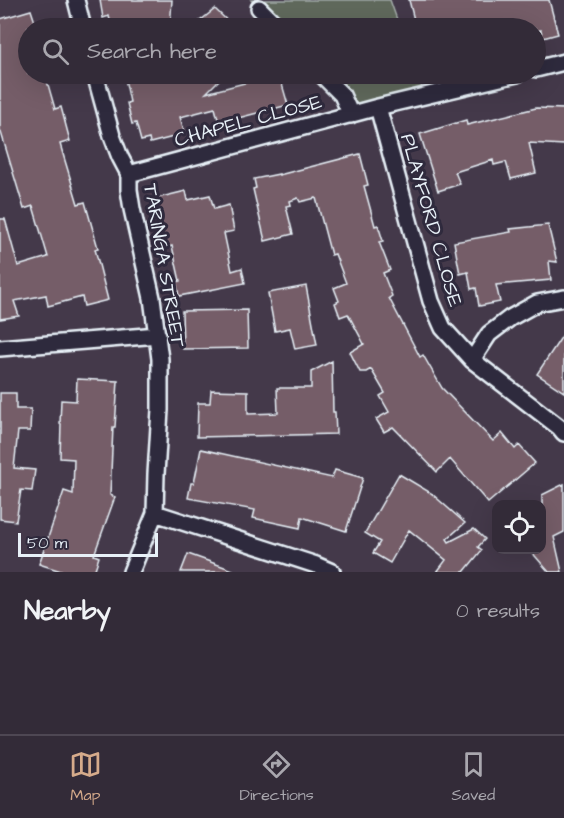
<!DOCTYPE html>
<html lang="en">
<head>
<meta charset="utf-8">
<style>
  body { margin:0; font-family:"Architects Daughter",sans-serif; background:#3e3743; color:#f1f3f6 }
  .controls { position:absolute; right:18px; bottom:18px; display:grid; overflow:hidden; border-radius:12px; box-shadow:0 6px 24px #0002 }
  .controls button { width:54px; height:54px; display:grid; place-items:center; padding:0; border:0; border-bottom:2px solid #4e4753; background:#332b38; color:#f1f3f6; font:30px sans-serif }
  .scale { position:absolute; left:18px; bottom:15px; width:140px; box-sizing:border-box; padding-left:6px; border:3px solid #e8f1f8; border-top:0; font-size:16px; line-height:21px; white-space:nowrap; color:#e8f1f8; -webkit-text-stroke:4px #2f2a3d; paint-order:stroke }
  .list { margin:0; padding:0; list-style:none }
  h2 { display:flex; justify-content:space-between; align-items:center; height:78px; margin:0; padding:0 24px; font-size:26px }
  h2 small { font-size:20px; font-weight:400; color:#a9a7ae }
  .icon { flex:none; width:33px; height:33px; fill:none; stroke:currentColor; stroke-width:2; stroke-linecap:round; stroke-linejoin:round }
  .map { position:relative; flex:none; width:564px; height:572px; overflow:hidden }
  .search { position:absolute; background:#332b38; box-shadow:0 6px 24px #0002; left:18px; right:18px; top:18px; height:66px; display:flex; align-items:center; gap:15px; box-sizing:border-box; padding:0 21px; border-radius:33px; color:#a9a7ae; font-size:22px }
  .sheet { height:162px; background:#332b38 }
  nav { display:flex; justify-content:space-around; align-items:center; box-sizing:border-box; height:84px; border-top:2px solid #4e4753; background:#332b38; font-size:16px; color:#a9a7ae }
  nav a { display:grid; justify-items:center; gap:3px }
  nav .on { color:#d6ab8b }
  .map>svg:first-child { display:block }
  .green { fill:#61695c; stroke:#a4adaa; stroke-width:1.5 }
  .building { fill:#755d67; stroke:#e8f1f8; stroke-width:1.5 }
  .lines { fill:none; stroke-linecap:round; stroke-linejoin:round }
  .minor-casing { stroke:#e8f1f8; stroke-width:20 }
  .minor { stroke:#2f2a3d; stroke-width:15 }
  .labels { text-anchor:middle; stroke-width:6; stroke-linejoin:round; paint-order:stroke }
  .street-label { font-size:20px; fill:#e8f1f8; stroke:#2f2a3d }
</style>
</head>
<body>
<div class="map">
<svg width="564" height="572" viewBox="0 0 564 572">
  <rect width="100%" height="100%" fill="#44394a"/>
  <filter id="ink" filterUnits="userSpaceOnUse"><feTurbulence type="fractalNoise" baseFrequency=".0167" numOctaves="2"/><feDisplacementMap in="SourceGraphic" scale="12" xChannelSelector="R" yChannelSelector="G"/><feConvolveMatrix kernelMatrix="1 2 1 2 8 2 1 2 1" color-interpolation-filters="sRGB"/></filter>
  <g filter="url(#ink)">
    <path class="green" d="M251 0H390L400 28H278Z
      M321 74H417L425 96 351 115Z"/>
    <path class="building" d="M100 0H172L170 28 135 27 112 28 109 16 103 18Z
      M409 0H549L558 34 543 38 541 30 536 31V28H416Z
      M215 9 235 28H191Z
      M31 10 37 28H28V74H45L55 109 61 107 70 141 60 144 78 204 85 202 98 248 95 249 108 300 84 306 82 297 48 306 46 295 14 301 19 316 0 319V219H5L18 266 48 257 33 206 24 209 0 129V19Z
      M124 74H225L206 93 279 74 288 105 219 123 215 108 180 117 185 134 150 143 149 139 141 141 136 123 132 124 127 103 130 102Z
      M536 108 564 109V145L529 143 536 173 511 179 506 162 494 165 493 160 455 172 460 184 438 191 420 134 466 120 467 125Z
      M360 154 368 185 364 186 375 226 378 225 383 241 379 242 390 270 383 273 392 296 389 298 420 357 423 355 442 388 493 441 502 433 515 449 519 445 535 463 488 503 450 459 437 472 393 427 384 432 376 419 389 412 380 396 385 393 371 369 366 372H360L350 352 364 344 348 314 340 317 335 303 339 301 334 288 346 283 335 254 331 255 316 198 300 202 298 198 290 201 291 205 286 206 293 234 265 241 253 189 256 188 254 179 279 174V175Z
      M186 191 188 200 210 195 214 209 229 205 234 231 224 233 232 271 242 268 245 283 179 296 176 282 180 281 172 246 165 248 153 199Z
      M548 225 557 262 549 261 551 280 496 285 500 302 479 306 476 288 471 289 468 272 460 274 454 242 511 232 510 229Z
      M306 286 317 345 295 349 290 328 275 331 268 293Z
      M247 310 248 348 183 349 182 311Z
      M564 333V392L537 374Z
      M332 361 333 412H335L336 434 197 437 198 403H210L211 390 248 391V414L278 413 277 388H311V372Z
      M77 379 118 381 115 427H113L110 495 115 497 94 555 99 557 94 572H64L39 564 64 491 73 494 74 459 60 458 61 424H60L61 400 76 401Z
      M0 393H16V409H31L30 431H18L14 468 35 470 32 491 21 490 16 521 0 519Z
      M201 449 332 478 335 470 363 478 346 531 302 517 300 528 253 518 255 510 188 498 191 483H194Z
      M399 474 431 493 465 523 447 539 449 542 474 529 485 539 478 547 482 550 464 572H437L446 560 409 530 390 563 373 553 380 542 365 533Z
      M564 484V532L554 537 562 572H549L529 549H542V495Z
      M188 554 233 570V572H181Z"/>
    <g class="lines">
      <defs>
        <path id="minor" d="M76 0 83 28
          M259 8 279 28
          M536 69 564 62
          M95 74 112 136 120 157 129 174V190L132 209 152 298 160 359V410L156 474 155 513 131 572
          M321 74 342 95 351 115
          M378 107 431 301 443 328 472 360 559 427 564 433
          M129 174 378 107 517 74
          M0 348 158 335
          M472 360 489 334 510 318 537 303 564 298
          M155 513 316 565 332 572"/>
      </defs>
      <use href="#minor" class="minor-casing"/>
      <use href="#minor" class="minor"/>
    </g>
  </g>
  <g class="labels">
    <g class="street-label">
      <text transform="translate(248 120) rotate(-15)" y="7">CHAPEL CLOSE</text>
      <text transform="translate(432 220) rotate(74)" y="7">PLAYFORD CLOSE</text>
      <text transform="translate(165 265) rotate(80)" y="7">TARINGA STREET</text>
    </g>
  </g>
</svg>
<div class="controls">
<button><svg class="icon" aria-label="locate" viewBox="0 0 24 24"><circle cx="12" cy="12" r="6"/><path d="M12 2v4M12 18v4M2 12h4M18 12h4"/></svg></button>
</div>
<div class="scale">50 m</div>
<div class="search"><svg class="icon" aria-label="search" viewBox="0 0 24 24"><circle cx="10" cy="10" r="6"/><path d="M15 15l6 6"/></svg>Search here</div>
</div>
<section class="sheet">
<h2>Nearby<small>0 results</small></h2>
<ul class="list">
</ul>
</section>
<nav>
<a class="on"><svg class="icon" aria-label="map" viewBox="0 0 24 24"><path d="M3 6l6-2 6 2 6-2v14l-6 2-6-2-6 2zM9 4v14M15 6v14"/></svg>Map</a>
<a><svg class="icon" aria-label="directions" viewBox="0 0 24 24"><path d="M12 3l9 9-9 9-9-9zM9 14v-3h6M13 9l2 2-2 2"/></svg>Directions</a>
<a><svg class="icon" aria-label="saved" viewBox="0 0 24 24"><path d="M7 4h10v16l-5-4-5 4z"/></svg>Saved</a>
</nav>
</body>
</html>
